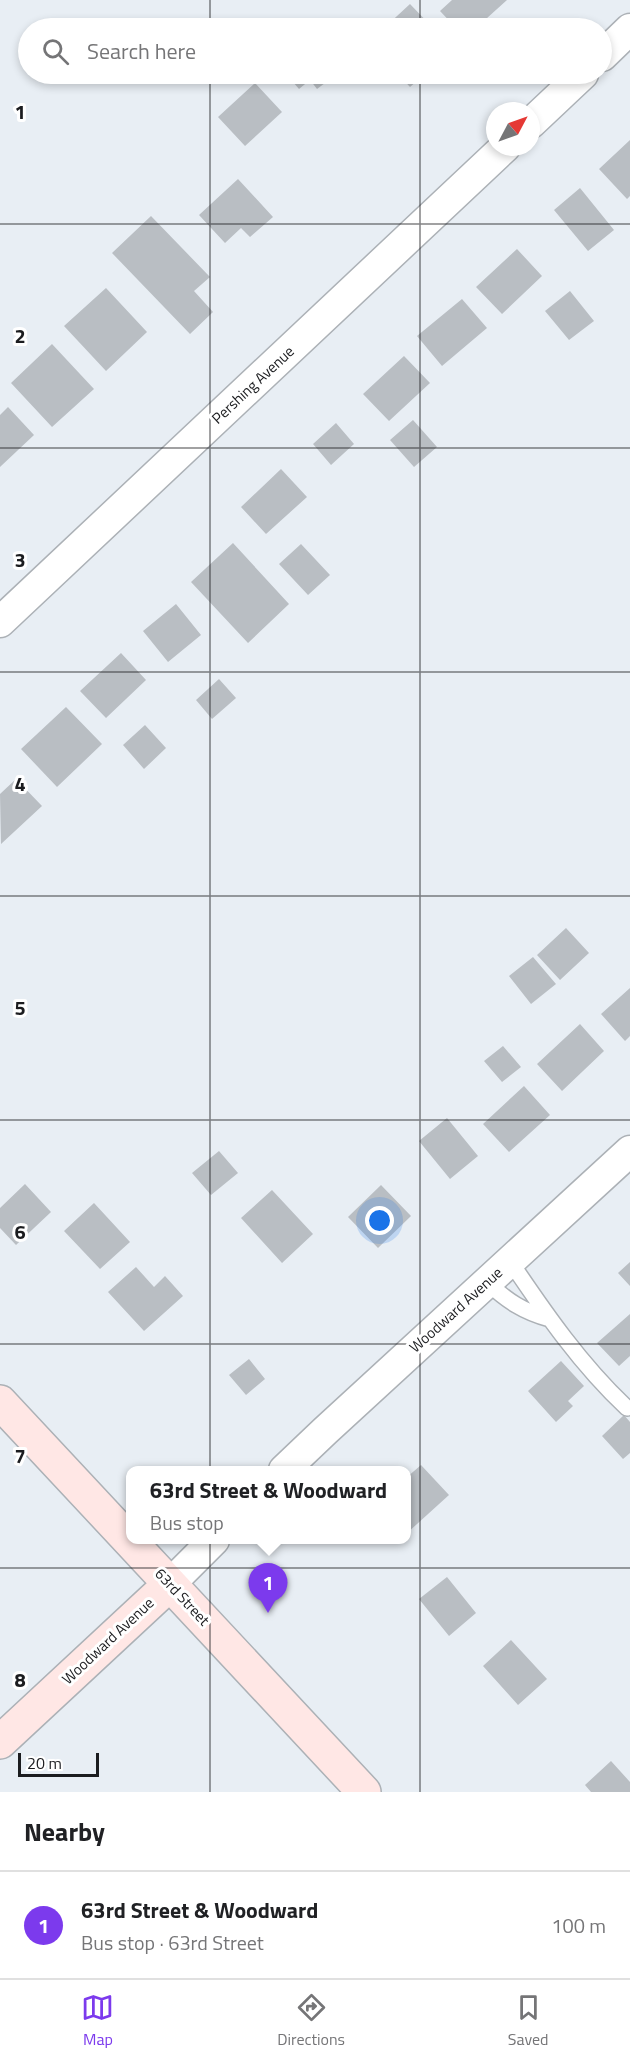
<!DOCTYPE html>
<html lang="en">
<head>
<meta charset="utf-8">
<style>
  body { margin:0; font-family:"Titillium Web",sans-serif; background:#f6f6f6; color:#202124 }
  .compass { position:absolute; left:486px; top:102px; width:54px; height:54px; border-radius:50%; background:#fff; box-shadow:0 3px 9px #0003; rotate:49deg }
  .scale { position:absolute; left:18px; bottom:15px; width:81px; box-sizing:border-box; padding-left:6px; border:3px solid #1b1c1f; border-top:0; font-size:16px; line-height:21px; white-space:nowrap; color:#1b1c1f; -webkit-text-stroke:4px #fff; paint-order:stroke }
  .you { position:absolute; left:380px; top:1221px; width:21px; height:21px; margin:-15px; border:4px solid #fff; border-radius:50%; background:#1a73e8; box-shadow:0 0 0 9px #1a73e833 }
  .badge { display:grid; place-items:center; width:39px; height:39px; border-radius:50%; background:#7c3aed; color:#fff; font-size:20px; font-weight:700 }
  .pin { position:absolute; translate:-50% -50px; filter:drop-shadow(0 2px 3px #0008) }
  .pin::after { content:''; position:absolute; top:32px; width:21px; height:18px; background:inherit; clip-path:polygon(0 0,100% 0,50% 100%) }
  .popup { position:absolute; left:126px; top:1466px; width:285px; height:78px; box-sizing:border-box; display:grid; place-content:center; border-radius:12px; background:#fff; filter:drop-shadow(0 2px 4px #0005); font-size:20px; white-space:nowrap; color:#757577 }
  .popup b { font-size:22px; color:#202124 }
  .popup::after { content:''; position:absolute; left:50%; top:100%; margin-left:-12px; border:12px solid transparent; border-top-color:#fff }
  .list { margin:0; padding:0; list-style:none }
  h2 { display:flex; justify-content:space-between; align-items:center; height:78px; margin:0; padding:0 24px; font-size:26px }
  h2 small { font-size:20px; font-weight:400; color:#757577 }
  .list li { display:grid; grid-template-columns:39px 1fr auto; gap:18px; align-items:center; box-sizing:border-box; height:108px; padding:0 24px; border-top:2px solid #e0e0e0 }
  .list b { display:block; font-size:22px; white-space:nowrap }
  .list p { margin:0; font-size:20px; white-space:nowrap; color:#757577 }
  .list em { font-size:20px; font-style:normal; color:#757577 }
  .icon { flex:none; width:33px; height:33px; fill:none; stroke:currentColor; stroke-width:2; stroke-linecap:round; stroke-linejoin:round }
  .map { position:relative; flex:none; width:630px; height:1792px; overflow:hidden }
  .search { position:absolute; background:#fff; box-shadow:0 3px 9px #0003; left:18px; right:18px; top:18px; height:66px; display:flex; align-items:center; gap:15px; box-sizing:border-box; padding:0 21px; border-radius:33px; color:#757577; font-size:22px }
  .sheet { height:186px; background:#fff }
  nav { display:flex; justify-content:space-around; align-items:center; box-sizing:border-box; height:84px; border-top:2px solid #e0e0e0; background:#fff; font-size:16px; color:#757577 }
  nav a { display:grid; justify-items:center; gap:3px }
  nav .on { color:#7c3aed }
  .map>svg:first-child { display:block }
  .building { fill:#b9bec3 }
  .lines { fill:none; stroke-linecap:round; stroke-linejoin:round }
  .lane-casing { stroke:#acb1b6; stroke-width:18 }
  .street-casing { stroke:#acb1b6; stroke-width:33 }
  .secondary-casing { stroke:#acb1b6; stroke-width:36 }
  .lane { stroke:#fff; stroke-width:15 }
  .street { stroke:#fff; stroke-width:30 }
  .secondary { stroke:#ffe7e5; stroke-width:33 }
  .grid { fill:none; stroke:#1b1c1f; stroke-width:1.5; stroke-opacity:0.55 }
  .labels { text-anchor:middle; stroke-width:6; stroke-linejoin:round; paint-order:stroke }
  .street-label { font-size:15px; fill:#1b1c1f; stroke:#fff }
  .grid-label { font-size:20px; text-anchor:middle; font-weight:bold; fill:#1b1c1f; stroke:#fff; stroke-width:6; stroke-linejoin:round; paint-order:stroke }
</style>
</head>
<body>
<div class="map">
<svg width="630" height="1792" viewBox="0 0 630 1792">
  <rect width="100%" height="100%" fill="#e8eef4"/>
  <path class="building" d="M452 0H507L476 28H456L440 11Z
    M410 4 433 28H384Z
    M286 74H337L317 89 310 80 299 89Z
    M398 74H425L410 87Z
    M255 83 282 112 245 146 218 117Z
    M630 140V196L627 199 599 169Z
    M238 179 273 217 250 237 241 228 225 243 199 215Z
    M580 188 614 230 588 251 554 210Z
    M151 216 210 277 194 291 213 312 190 334 112 253Z
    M517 249 542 276 502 314 476 287Z
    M106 288 147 332 106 371 64 326Z
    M570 291 594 321 569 340 545 311Z
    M462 299 487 328 442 366 417 336Z
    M52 344 94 389 52 427 11 383Z
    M404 356 430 383 389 421 363 394Z
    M8 407 34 435 0 467V415Z
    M413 420 437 447 414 467 390 440Z
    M336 423 354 444 331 465 313 444Z
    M281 469 307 497 266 534 241 507Z
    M233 543 289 604 248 643 191 582Z
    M301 544 330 575 308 595 279 564Z
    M176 604 201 635 168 662 143 631Z
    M121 653 146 680 106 718 80 691Z
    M219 679 236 698 212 719 196 700Z
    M66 707 102 744 57 787 21 749Z
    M145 725 166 748 144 769 123 745Z
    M16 779 42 806 1 844 0 794Z
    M566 928 589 953 560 980 537 955Z
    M533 957 556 984 531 1004 509 976Z
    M630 988V1036L625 1041 601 1014Z
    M580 1024 604 1051 562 1091 537 1064Z
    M503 1046 521 1067 502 1082 484 1061Z
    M524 1086 550 1115 509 1152 483 1124Z
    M447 1118 478 1156 450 1179 419 1141Z
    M219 1151 238 1173 211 1195 192 1173Z
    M25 1184 51 1212 16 1245 0 1228V1208Z
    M381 1185 411 1216 378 1248 348 1217Z
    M272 1190 313 1234 282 1263 241 1218Z
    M94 1203 130 1242 100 1269 64 1231Z
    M630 1262V1286L618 1273Z
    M136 1267 154 1287 165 1276 183 1296 144 1331 108 1292Z
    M630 1314V1356L619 1366 597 1343Z
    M249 1359 265 1379 246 1395 229 1375Z
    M561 1361 584 1386 568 1401 573 1406 556 1422 528 1391Z
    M624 1415 630 1422V1453L623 1459 602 1436Z
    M421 1465 449 1495 406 1534V1478Z
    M447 1577 476 1613 449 1636 419 1599Z
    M511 1640 547 1679 518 1705 483 1666Z
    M611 1761 630 1782V1792H591L585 1785Z"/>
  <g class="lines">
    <defs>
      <path id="lane" d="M510 1261C545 1313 581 1365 627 1408
        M487 1282C507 1301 524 1312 550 1319"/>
      <path id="street" d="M602 56 630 29
        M531 123 583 74
        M0 622 505 147
        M284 1470 325 1431 630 1151
        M170 1584 214 1540"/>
      <path id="secondary" d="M0 1402 364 1792
        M0 1742 170 1584"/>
    </defs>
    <use href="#lane" class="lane-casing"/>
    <use href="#street" class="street-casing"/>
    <use href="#secondary" class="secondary-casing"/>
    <use href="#lane" class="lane"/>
    <use href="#street" class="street"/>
    <use href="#secondary" class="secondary"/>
  </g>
  <path class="grid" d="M210 0V28M420 0V28M210 74V1792M420 74V1792M0 224H630M0 448H630M0 672H630M0 896H630M0 1120H630M0 1344H630M0 1568H630"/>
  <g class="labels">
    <g class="street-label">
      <text transform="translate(253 385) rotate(-43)" y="5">Pershing Avenue</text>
      <text transform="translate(456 1310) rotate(-42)" y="5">Woodward Avenue</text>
      <text transform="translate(182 1597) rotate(47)" y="5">63rd Street</text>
      <text transform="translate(108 1641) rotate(-43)" y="5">Woodward Avenue</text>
    </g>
  </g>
  <g class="grid-label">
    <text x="20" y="119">1</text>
    <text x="20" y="343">2</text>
    <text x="20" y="567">3</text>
    <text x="20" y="791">4</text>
    <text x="20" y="1015">5</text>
    <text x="20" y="1239">6</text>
    <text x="20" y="1463">7</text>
    <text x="20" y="1687">8</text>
  </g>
</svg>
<svg class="compass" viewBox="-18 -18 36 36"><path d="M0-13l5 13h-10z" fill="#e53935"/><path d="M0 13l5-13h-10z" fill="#757577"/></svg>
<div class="scale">20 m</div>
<div class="you"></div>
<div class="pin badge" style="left:268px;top:1613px">1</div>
<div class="popup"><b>63rd Street &amp; Woodward</b>Bus stop</div>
<div class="search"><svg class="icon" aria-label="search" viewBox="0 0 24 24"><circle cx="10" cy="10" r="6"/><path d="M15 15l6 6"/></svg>Search here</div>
</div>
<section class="sheet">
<h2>Nearby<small></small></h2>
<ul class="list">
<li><span class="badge">1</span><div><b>63rd Street &amp; Woodward</b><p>Bus stop · 63rd Street</p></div><em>100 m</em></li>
</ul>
</section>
<nav>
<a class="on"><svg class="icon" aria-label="map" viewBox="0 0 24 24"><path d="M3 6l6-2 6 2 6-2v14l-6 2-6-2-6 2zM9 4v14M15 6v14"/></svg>Map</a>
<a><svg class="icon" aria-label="directions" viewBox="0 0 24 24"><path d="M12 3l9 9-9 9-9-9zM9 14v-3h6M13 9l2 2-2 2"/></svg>Directions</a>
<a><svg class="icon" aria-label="saved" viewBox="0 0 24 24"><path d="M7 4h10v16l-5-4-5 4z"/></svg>Saved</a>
</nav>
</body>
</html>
